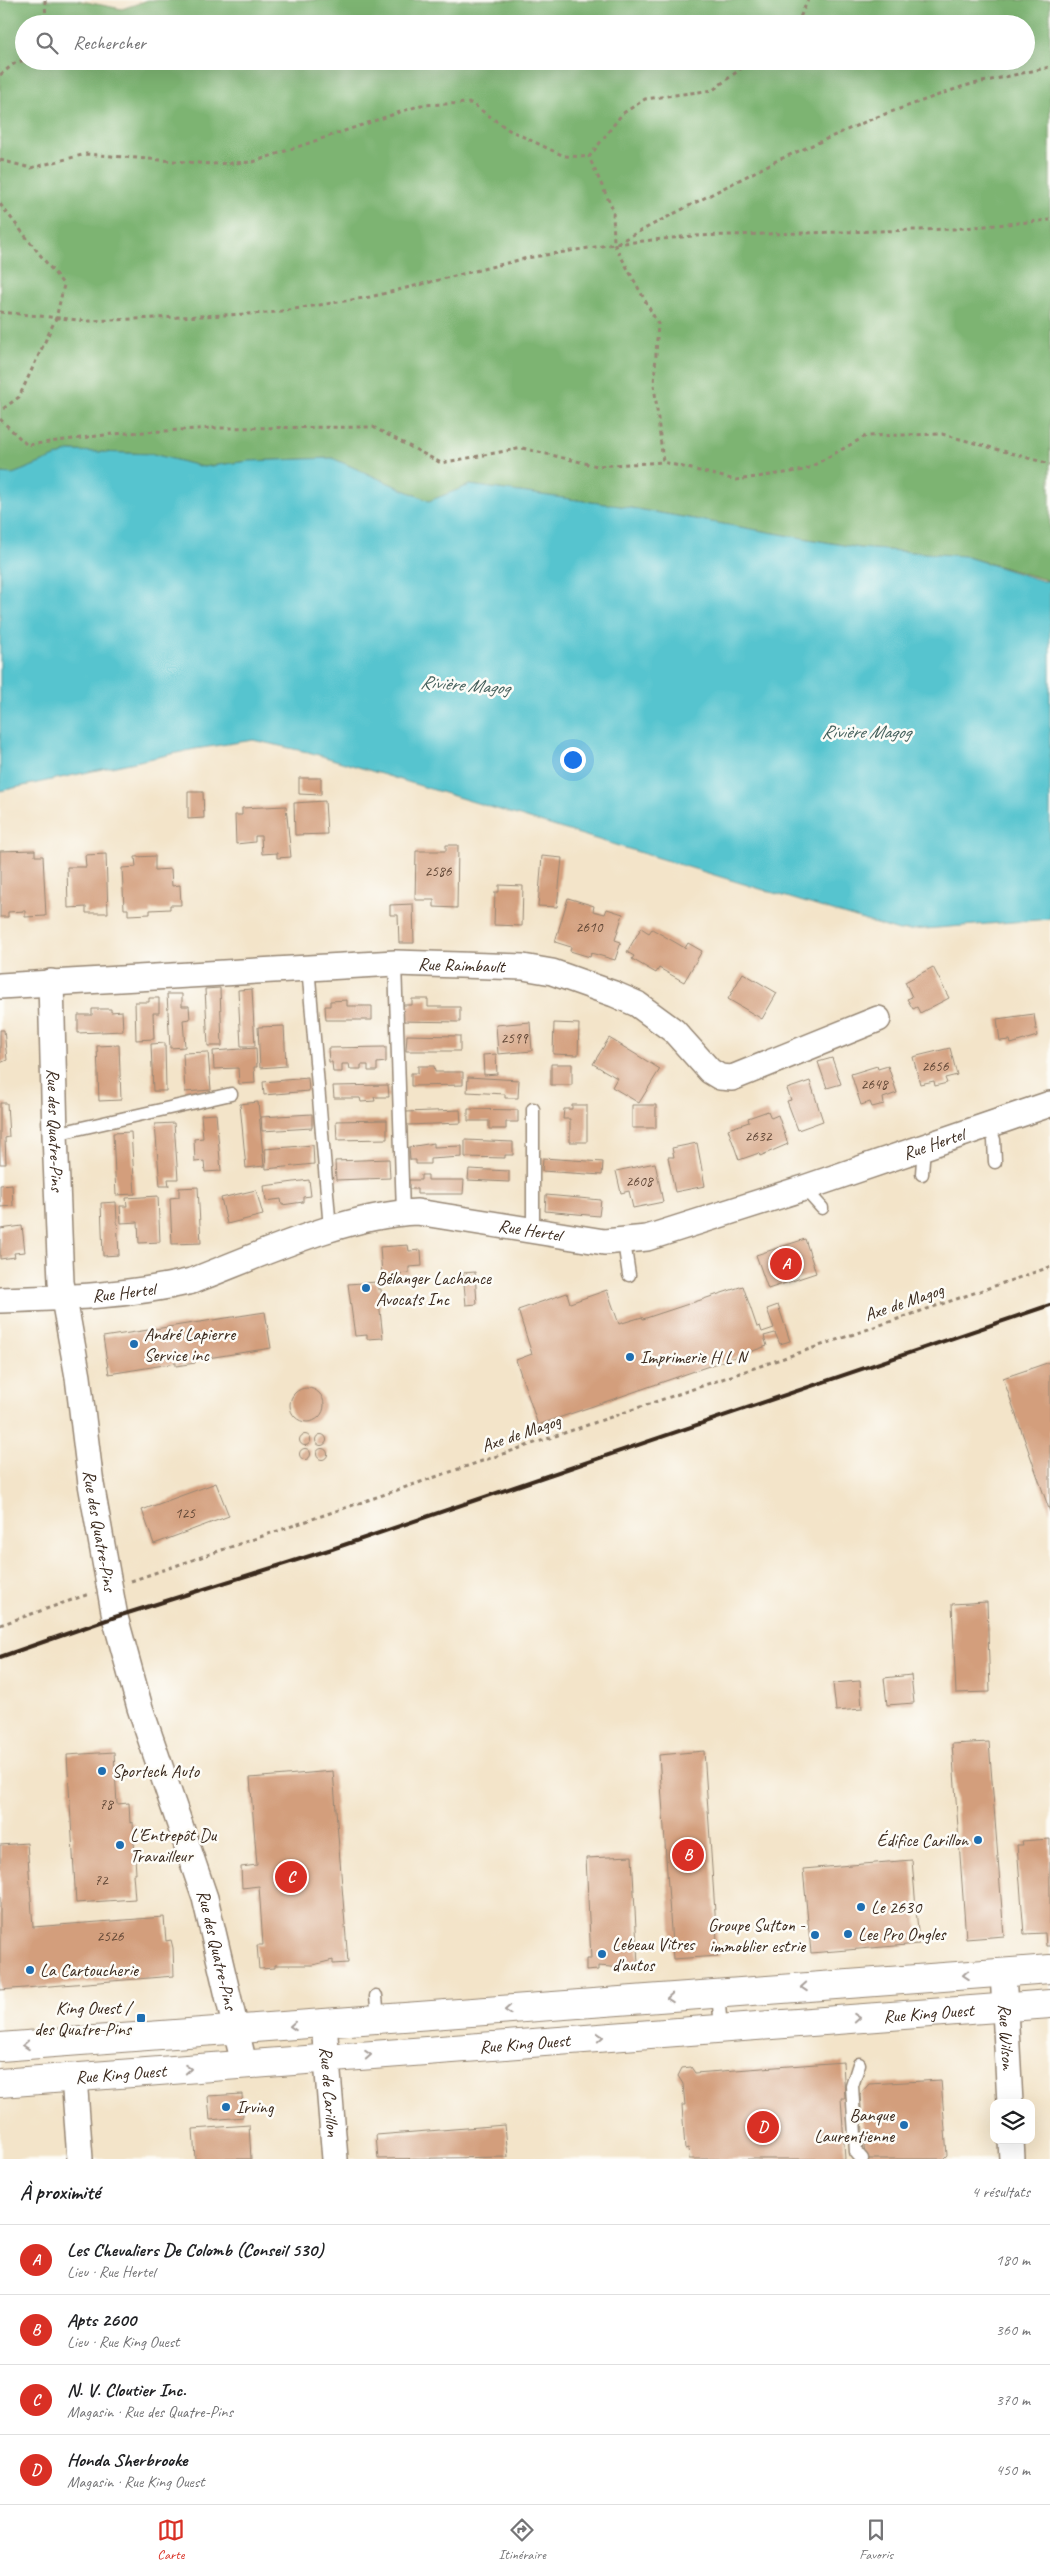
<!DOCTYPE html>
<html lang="fr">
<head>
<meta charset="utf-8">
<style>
  body { margin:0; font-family:Caveat,sans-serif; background:#f6f6f6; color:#202124 }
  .controls { position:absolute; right:15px; bottom:15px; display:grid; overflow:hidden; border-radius:10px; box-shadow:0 5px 20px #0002 }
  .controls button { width:45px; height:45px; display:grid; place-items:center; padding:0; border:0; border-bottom:1px solid #e0e0e0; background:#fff; color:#202124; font:25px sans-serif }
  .you { position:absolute; left:572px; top:759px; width:18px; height:18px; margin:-12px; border:4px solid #fff; border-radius:50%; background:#1a73e8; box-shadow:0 0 0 8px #1a73e833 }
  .badge { display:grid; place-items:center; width:32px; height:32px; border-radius:50%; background:#d93025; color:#fff; font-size:16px; font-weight:700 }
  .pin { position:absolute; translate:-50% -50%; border:2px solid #fff; box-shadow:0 1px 5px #0006 }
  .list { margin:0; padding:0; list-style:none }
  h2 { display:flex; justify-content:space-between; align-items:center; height:65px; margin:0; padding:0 20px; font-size:21px }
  h2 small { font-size:16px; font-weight:400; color:#757577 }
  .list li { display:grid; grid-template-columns:32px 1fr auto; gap:15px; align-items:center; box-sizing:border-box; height:70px; padding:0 20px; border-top:1px solid #e0e0e0 }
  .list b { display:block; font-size:19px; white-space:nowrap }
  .list p { margin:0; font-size:16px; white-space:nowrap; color:#757577 }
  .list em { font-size:16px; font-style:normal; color:#757577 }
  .icon { flex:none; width:28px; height:28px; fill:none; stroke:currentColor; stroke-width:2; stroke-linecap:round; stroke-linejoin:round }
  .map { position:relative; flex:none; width:1050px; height:2159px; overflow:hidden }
  .search { position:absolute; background:#fff; box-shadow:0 5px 20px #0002; left:15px; right:15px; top:15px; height:55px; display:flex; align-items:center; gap:12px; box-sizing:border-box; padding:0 18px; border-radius:28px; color:#757577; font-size:19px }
  .sheet { height:345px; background:#fff }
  nav { display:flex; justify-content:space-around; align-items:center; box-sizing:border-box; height:70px; border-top:1px solid #e0e0e0; background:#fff; font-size:14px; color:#757577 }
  nav a { display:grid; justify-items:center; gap:2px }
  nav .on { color:#d93025 }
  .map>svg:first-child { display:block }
  .forest { fill:#7db472; stroke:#5c6f48; fill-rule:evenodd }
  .water { fill:#57c4cf; stroke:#497776 }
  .building { fill:#d39e7c }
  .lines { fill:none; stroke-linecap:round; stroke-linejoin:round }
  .lane-casing { stroke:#978774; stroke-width:15 }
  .street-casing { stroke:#978774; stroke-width:28 }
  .primary-casing { stroke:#978774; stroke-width:30 }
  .path { stroke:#978774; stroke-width:3; stroke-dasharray:4 4; stroke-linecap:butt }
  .lane { stroke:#fff; stroke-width:12 }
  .street { stroke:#fff; stroke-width:25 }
  .primary { stroke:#fff; stroke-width:28 }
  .rail { stroke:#3b2a1e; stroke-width:4 }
  .oneway { stroke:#a79f9a }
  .poi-dot { fill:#1f6fb2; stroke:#fdfcf7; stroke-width:2 }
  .labels { text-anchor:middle; stroke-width:5; stroke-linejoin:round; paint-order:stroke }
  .number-label { font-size:15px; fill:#614736 }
  .street-label { font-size:18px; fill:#3b2a1e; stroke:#fdfcf7 }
  .poi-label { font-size:18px; fill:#3b2a1e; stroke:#fdfcf7; text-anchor:start }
  .water-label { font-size:19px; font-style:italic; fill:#45605c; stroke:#fdfcf7 }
</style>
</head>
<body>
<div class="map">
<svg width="1050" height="2159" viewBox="0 0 1050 2159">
  <rect width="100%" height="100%" fill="#fdfcf7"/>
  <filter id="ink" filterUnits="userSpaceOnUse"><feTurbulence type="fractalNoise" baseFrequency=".02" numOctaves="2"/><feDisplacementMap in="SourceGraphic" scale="10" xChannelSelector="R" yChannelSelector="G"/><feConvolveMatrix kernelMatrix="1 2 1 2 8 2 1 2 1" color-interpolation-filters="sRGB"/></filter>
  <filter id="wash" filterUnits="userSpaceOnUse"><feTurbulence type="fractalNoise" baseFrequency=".0096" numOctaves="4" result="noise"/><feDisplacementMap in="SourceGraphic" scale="20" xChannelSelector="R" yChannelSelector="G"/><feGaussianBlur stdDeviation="1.12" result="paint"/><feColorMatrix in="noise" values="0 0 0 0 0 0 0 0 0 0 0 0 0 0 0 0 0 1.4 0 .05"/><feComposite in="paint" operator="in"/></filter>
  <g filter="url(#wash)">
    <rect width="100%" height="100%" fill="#f3e4c9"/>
    <path class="forest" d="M0 0H76L122 9 148 0H1050V581L964 556 860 548 620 506 470 485 429 501 332 458 249 461 203 467 153 454 70 451 13 474 0 473ZM24 24H1026V61H24Z"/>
    <path class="water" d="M70 451 153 454 203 467 249 461 332 458 429 501 470 485 620 506 860 548 964 556 1043 581H1050V919L899 931 312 753 253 740 195 749 0 791V473L13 474Z"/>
    <g id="blocks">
      <path class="building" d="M299 778H321V795L299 794Z
        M188 792H203L204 818 188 819Z
        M325 801 327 834 295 835 294 803Z
        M286 806 291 857 277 858V853L262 854 261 836H255V842L236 844 235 815H242V808Z
        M446 845H458L457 908 434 907V900H415L416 851H446Z
        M35 850V856H43L46 916 25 917V911L8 912V917H0V851Z
        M106 854 108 913H86V907L68 908 67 867H86L85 855Z
        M155 856V870L171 869 172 886 180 885 181 905H170V909L150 910V914L128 915V909H124L122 868 136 867 135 857Z
        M542 856 562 858 557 907 538 906Z
        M499 885 523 886 522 926 494 925 495 892H499Z
        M568 898 594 906 593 911 605 914 607 909 623 914 615 940 621 942 615 960 591 953 590 957 570 951 571 947 555 942Z
        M413 904 414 943H399L398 915H390V905Z
        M641 928 649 933 652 929 685 948 688 943 702 951 684 982 659 968 656 973 632 959 634 956 627 952Z
        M933 967 949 998 920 1013 917 1007 913 1009 907 999 912 997 905 982Z
        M743 973 777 993 762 1019 728 999Z
        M220 988 222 1046H208L205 989Z
        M252 989 255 1046H241L238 990Z
        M167 994H182V1006H189L190 1019 183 1020 185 1047 170 1048Z
        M149 998H159V1013H153L154 1039 136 1040 135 1002H149Z
        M412 999H428V1007H460V1022L401 1021V1005H412Z
        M347 1000V1006H372V1020H326L325 1006H330V1001Z
        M92 1009H111V1012L122 1011 123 1031 78 1033V1015H92Z
        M1034 1014 1037 1036 1011 1044 1010 1040 1000 1041 997 1019Z
        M530 1022 532 1051 498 1054 496 1025Z
        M554 1023 579 1024 578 1055 553 1054Z
        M284 1026 286 1066 260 1068 258 1027Z
        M0 1030H4L7 1060 0 1063Z
        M407 1035 460 1036V1051H406Z
        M609 1038 660 1069 639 1103 612 1087 617 1078 593 1064Z
        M165 1043 166 1091H153L151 1044Z
        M119 1045 121 1100 99 1101 97 1046Z
        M386 1047V1062L377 1063V1071H368V1065H361V1069H350L349 1064H342V1072H333L332 1062H329L328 1048Z
        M256 1048 257 1067H254L255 1083 239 1084 238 1068 214 1069 213 1051Z
        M950 1048 957 1075 945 1078 947 1083 935 1086 934 1081 920 1084 913 1057Z
        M208 1052 211 1090 185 1092 183 1053Z
        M496 1054 497 1074 484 1075 483 1055Z
        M832 1058 841 1084 827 1088 818 1062Z
        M551 1064H572V1085H551Z
        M418 1066H434L435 1072H463V1085L411 1086V1073H418Z
        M877 1066 878 1069 888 1066 897 1093 883 1098 884 1104 872 1107 870 1102 861 1105 851 1074Z
        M468 1077 519 1080 518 1098H505V1094L467 1092Z
        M308 1078 309 1091 264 1095 263 1082Z
        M810 1081 823 1121 798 1130 787 1101 791 1100 787 1089Z
        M388 1085 389 1097H374L375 1101 361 1102 360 1098H334L333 1086Z
        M258 1102 264 1166 246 1168 240 1104Z
        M0 1103H7L9 1137 5 1138 6 1164H0Z
        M572 1105H587V1142H570V1119H563L564 1109H572Z
        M632 1105H656V1128H632Z
        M468 1109 518 1110V1122H506V1129H489V1121H468Z
        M460 1110 461 1123 407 1125 406 1112Z
        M768 1111 771 1118 778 1115 788 1144 760 1156 759 1153 739 1160 728 1129 749 1122 748 1118Z
        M216 1114 221 1171 205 1172 204 1161 195 1162 194 1139 203 1138 201 1115Z
        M312 1114V1128L262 1131 261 1117Z
        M387 1120V1139L337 1140 336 1121Z
        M174 1123 178 1179H168L169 1186H160L155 1124Z
        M131 1132 135 1194 116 1195 113 1133Z
        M465 1140 513 1142V1155H505V1158L465 1157Z
        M434 1143V1147L462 1146V1157L430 1159V1164H416V1160H410L409 1147Z
        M697 1143 705 1186 675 1192 668 1157H674L672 1148Z
        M313 1145 314 1164 266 1169 265 1149Z
        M543 1158 603 1162 602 1175 542 1171Z
        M389 1159 390 1178 336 1180 335 1161Z
        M655 1163 663 1202 633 1208 629 1191 621 1193 616 1171Z
        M469 1169 509 1171V1182L468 1180Z
        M421 1175H428V1180H464L463 1194H417V1189H408L409 1180H421Z
        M309 1180 311 1196 303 1197V1202L282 1205 281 1199 266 1201 264 1186Z
        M12 1184 13 1206 0 1207V1185Z
        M198 1187 201 1243 172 1244 170 1198 179 1197V1188Z
        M256 1190 263 1215 227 1224 221 1198Z
        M546 1195 601 1200 599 1216 545 1211Z
        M158 1196 160 1242 139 1243 138 1222 121 1223 120 1206H127L126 1198Z
        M116 1202 119 1255 103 1256 101 1203Z
        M22 1226 25 1252 14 1253 15 1257 0 1259V1229Z
        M805 1239 816 1273 768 1289 756 1255Z
        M408 1245 409 1251 421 1250 422 1266 409 1267V1273L382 1275 380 1247Z
        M475 1272 477 1304 466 1305 463 1273Z
        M377 1282 378 1289H381L382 1301H379L383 1338 367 1339V1335L355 1336 348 1284Z
        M743 1286 757 1327 760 1326 762 1332 774 1328 767 1309 778 1305 790 1341 780 1344 775 1333 764 1336 767 1346 538 1425 516 1360 532 1354 518 1310 567 1293 570 1303 607 1290 619 1324 642 1317 643 1319Z
        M265 1312 271 1348 195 1360V1363L176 1366V1363L109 1374 103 1337Z
        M1050 1362V1512L1003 1378Z
        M290 1405a17 17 0 1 1 34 0a17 17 0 1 1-34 0Z
        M315.5 1440a5.5 5.5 0 1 1 11 0a5.5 5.5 0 1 1-11 0Z
        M299.5 1440a5.5 5.5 0 1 1 11 0a5.5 5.5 0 1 1-11 0Z
        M299.5 1454a5.5 5.5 0 1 1 11 0a5.5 5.5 0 1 1-11 0Z
        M316.5 1454a5.5 5.5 0 1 1 11 0a5.5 5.5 0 1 1-11 0Z
        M216 1483 229 1516 154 1544 142 1510Z
        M987 1602 990 1692 956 1693 952 1604Z
        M911 1675 914 1703 887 1705 884 1678Z
        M860 1681 862 1709 836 1711 833 1683Z
        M989 1742 1004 1936 966 1939 952 1744Z
        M704 1751 718 1956 673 1959 659 1755Z
        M114 1752 117 1804 129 1803 130 1823 133 1822 136 1874H133L135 1899 76 1903 67 1755Z
        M333 1771 348 1963 333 1964V1960L313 1965H275V1968L259 1969 257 1945H263L259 1886 242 1888 241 1867 257 1865 250 1778Z
        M1050 1839V1946H1046L1045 1933 1024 1934 1017 1845H1023L1022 1841Z
        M27 1843 33 1927 164 1917 166 1941 171 1940 173 1948 174 1976 0 1990V1845Z
        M632 1856 638 1964 625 1965V1968L598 1966V1970L586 1971V1959H591L586 1858Z
        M912 1860 919 1944 811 1953 803 1869Z
        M843 2062 845 2098H841L845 2159H689L688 2148 685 2149 682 2105H685L683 2084 678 2076 682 2068 691 2067 695 2073Z
        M941 2080 947 2155 943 2159H867L865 2157 860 2094 869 2084Z
        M242 2094 243 2117 210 2120 208 2096Z
        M249 2125 251 2159H195L193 2129Z
        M505 2125 508 2157 378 2159 376 2135Z"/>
    </g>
  </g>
  <g filter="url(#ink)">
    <use href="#blocks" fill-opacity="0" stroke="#978774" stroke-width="1"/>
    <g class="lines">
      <defs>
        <path id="lane" d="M395 963 403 1213
          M308 966 330 1229
          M533 1109V1231
          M989 1126 994 1140 995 1162
          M55 1134 231 1094
          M922 1174 924 1146
          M804 1188 822 1208
          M624 1242 629 1275
          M718 1994 721 2028
          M376 1996 378 2019
          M859 2064 852 2086 856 2152 862 2159"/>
        <g id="street">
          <path id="s1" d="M51 982 55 1134 61 1282 78 1377 91 1484 115 1617 140 1708 205 1898 244 2064"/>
          <path id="s2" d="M0 986 395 963 523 967 552 972 614 994 637 1004 674 1031 710 1071 720 1077 732 1078 878 1019"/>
          <path id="s3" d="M0 1300C65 1298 128 1296 192 1281 260 1255 344 1215 417 1212L604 1242 647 1238 804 1188 1050 1104"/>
          <path id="s4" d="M1003 1972 1010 2103"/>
          <path id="s5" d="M324 2024 335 2159"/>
          <path d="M74 2077 80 2159"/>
          <path d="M1011 2140 1012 2159"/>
        </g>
        <g id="primary">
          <path d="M0 2047 1050 1969"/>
          <path id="s6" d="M0 2083 1050 2004"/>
        </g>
      </defs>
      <use href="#lane" class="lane-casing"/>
      <use href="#street" class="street-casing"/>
      <use href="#primary" class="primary-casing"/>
      <path class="path" d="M45 0 46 24
        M797 24 808 0
        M772 61 768 66 743 67 713 90 645 99 622 114 589 157 613 210 614 244 658 324 654 384 663 462 736 480 805 470 866 436 942 434 1050 464
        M0 75 15 63 24 60
        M0 160 31 168 86 154 211 164 253 162 421 105 471 103 509 130 564 156 589 157
        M0 204 64 285 56 318 19 397 0 411
        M617 243 776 161 874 118 964 86 1050 67
        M0 312 89 321 269 313 370 297 527 258 614 244 692 236 953 229 1050 220
        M0 419 27 445 112 434 214 428 373 427 441 463 522 448 597 466 663 462
        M131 1581 1050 1267
        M0 1625 89 1594"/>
      <use href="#lane" class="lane"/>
      <use href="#street" class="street"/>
      <use href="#primary" class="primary"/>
      <path class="rail" d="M0 1657 115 1617 332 1549 1050 1305"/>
    </g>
    <defs><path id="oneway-chevron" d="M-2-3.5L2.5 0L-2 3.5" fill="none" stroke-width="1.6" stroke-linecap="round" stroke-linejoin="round" transform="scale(1.25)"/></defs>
    <g class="oneway">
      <use href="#oneway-chevron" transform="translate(966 1975) rotate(176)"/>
      <use href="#oneway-chevron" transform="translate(804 1987) rotate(176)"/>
      <use href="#oneway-chevron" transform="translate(670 1998) rotate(176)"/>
      <use href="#oneway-chevron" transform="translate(508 2010) rotate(176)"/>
      <use href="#oneway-chevron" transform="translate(857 2018) rotate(-4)"/>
      <use href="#oneway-chevron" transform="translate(293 2026) rotate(176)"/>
      <use href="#oneway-chevron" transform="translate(600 2037) rotate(-4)"/>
      <use href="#oneway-chevron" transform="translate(26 2045) rotate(176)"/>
      <use href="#oneway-chevron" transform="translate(368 2055) rotate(-4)"/>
      <use href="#oneway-chevron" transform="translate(188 2069) rotate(-4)"/>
    </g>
  </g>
  <g class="poi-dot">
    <circle cx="366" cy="1288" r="5"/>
    <circle cx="134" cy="1344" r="5"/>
    <circle cx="630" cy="1357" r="5"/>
    <circle cx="102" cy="1771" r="5"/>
    <circle cx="978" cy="1840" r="5"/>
    <circle cx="120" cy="1845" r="5"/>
    <circle cx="861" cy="1907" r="5"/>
    <circle cx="848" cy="1934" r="5"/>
    <circle cx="815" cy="1935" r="5"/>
    <circle cx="602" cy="1954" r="5"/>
    <circle cx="30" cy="1970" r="5"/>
    <rect x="136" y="2013" width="10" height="10" rx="2.5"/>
    <circle cx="226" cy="2107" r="5"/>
    <circle cx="904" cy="2125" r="5"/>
  </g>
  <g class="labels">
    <g class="number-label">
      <text x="438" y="876">2586</text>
      <text x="589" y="932">2610</text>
      <text x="514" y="1043">2599</text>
      <text x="935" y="1071">2656</text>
      <text x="874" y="1089">2648</text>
      <text x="758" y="1141">2632</text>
      <text x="639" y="1186">2608</text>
      <text x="185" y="1518">125</text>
      <text x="106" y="1809">78</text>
      <text x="101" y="1885">72</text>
      <text x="110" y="1941">2526</text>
    </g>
    <g class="street-label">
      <text dy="6" stroke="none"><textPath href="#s2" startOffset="462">Rue Raimbault</textPath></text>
      <text dy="6" stroke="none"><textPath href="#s1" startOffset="148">Rue des Quatre-Pins</textPath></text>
      <text dy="6" stroke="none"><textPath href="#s3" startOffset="964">Rue Hertel</textPath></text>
      <text dy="6" stroke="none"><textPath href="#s3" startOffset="544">Rue Hertel</textPath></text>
      <text dy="6" stroke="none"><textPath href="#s3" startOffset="124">Rue Hertel</textPath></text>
      <text transform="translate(904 1302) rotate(-19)" y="6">Axe de Magog</text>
      <text transform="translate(521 1433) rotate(-19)" y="6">Axe de Magog</text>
      <text dy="6" stroke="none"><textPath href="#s1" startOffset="552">Rue des Quatre-Pins</textPath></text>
      <text dy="6" stroke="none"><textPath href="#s1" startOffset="988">Rue des Quatre-Pins</textPath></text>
      <text dy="6" stroke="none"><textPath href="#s6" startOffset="931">Rue King Ouest</textPath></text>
      <text dy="6" stroke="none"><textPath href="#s4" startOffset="65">Rue Wilson</textPath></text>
      <text dy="6" stroke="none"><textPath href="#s6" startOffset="526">Rue King Ouest</textPath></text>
      <text dy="6" stroke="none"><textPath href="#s6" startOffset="121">Rue King Ouest</textPath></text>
      <text dy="6" stroke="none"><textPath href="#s5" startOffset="68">Rue de Carillon</textPath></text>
    </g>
    <g class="poi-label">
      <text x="376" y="1284">Bélanger Lachance<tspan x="376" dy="21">Avocats Inc</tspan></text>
      <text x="144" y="1340">André Lapierre<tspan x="144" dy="21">Service inc</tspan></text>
      <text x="640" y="1363">Imprimerie H L N</text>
      <text x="112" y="1777">Sportech Auto</text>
      <text x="130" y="1841">L'Entrepôt Du<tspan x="130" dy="21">Travailleur</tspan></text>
      <text x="968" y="1846" text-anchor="end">Édifice Carillon</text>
      <text x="871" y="1913">Le 2630</text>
      <text x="805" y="1931" text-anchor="end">Groupe Sutton -<tspan x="805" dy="21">immoblier estrie</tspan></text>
      <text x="858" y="1940">Lee Pro Ongles</text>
      <text x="612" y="1950">Lebeau Vitres<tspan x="612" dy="21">d'autos</tspan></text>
      <text x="40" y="1976">La Cartoucherie</text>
      <text x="131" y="2014" text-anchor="end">King Ouest /<tspan x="131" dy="21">des Quatre-Pins</tspan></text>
      <text x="236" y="2113">Irving</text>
      <text x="894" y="2121" text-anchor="end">Banque<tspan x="894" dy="21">Laurentienne</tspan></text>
    </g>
    <g class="water-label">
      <text transform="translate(465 684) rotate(4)" y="7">Rivière Magog</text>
      <text x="866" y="738">Rivière Magog</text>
    </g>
  </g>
</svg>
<div class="controls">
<button><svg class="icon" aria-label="layers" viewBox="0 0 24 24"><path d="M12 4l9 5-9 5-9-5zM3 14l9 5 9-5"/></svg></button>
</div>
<div class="you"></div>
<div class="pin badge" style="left:786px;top:1264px">A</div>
<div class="pin badge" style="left:688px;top:1855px">B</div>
<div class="pin badge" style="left:291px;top:1877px">C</div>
<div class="pin badge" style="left:763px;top:2127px">D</div>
<div class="search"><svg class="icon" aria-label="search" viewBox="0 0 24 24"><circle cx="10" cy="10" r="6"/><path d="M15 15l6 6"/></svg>Rechercher</div>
</div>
<section class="sheet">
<h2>À proximité<small>4 résultats</small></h2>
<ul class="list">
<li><span class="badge">A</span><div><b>Les Chevaliers De Colomb (Conseil 530)</b><p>Lieu · Rue Hertel</p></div><em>180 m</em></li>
<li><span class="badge">B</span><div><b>Apts 2600</b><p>Lieu · Rue King Ouest</p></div><em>360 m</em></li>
<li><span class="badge">C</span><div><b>N. V. Cloutier Inc.</b><p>Magasin · Rue des Quatre-Pins</p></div><em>370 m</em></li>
<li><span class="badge">D</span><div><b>Honda Sherbrooke</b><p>Magasin · Rue King Ouest</p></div><em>450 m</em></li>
</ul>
</section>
<nav>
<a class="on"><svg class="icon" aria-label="map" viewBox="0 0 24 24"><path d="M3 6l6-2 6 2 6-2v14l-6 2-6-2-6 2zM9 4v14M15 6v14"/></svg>Carte</a>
<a><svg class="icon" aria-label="directions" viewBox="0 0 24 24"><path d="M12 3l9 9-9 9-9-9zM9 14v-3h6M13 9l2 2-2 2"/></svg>Itinéraire</a>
<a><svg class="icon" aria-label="saved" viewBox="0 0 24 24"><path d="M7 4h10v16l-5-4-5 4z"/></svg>Favoris</a>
</nav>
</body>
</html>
